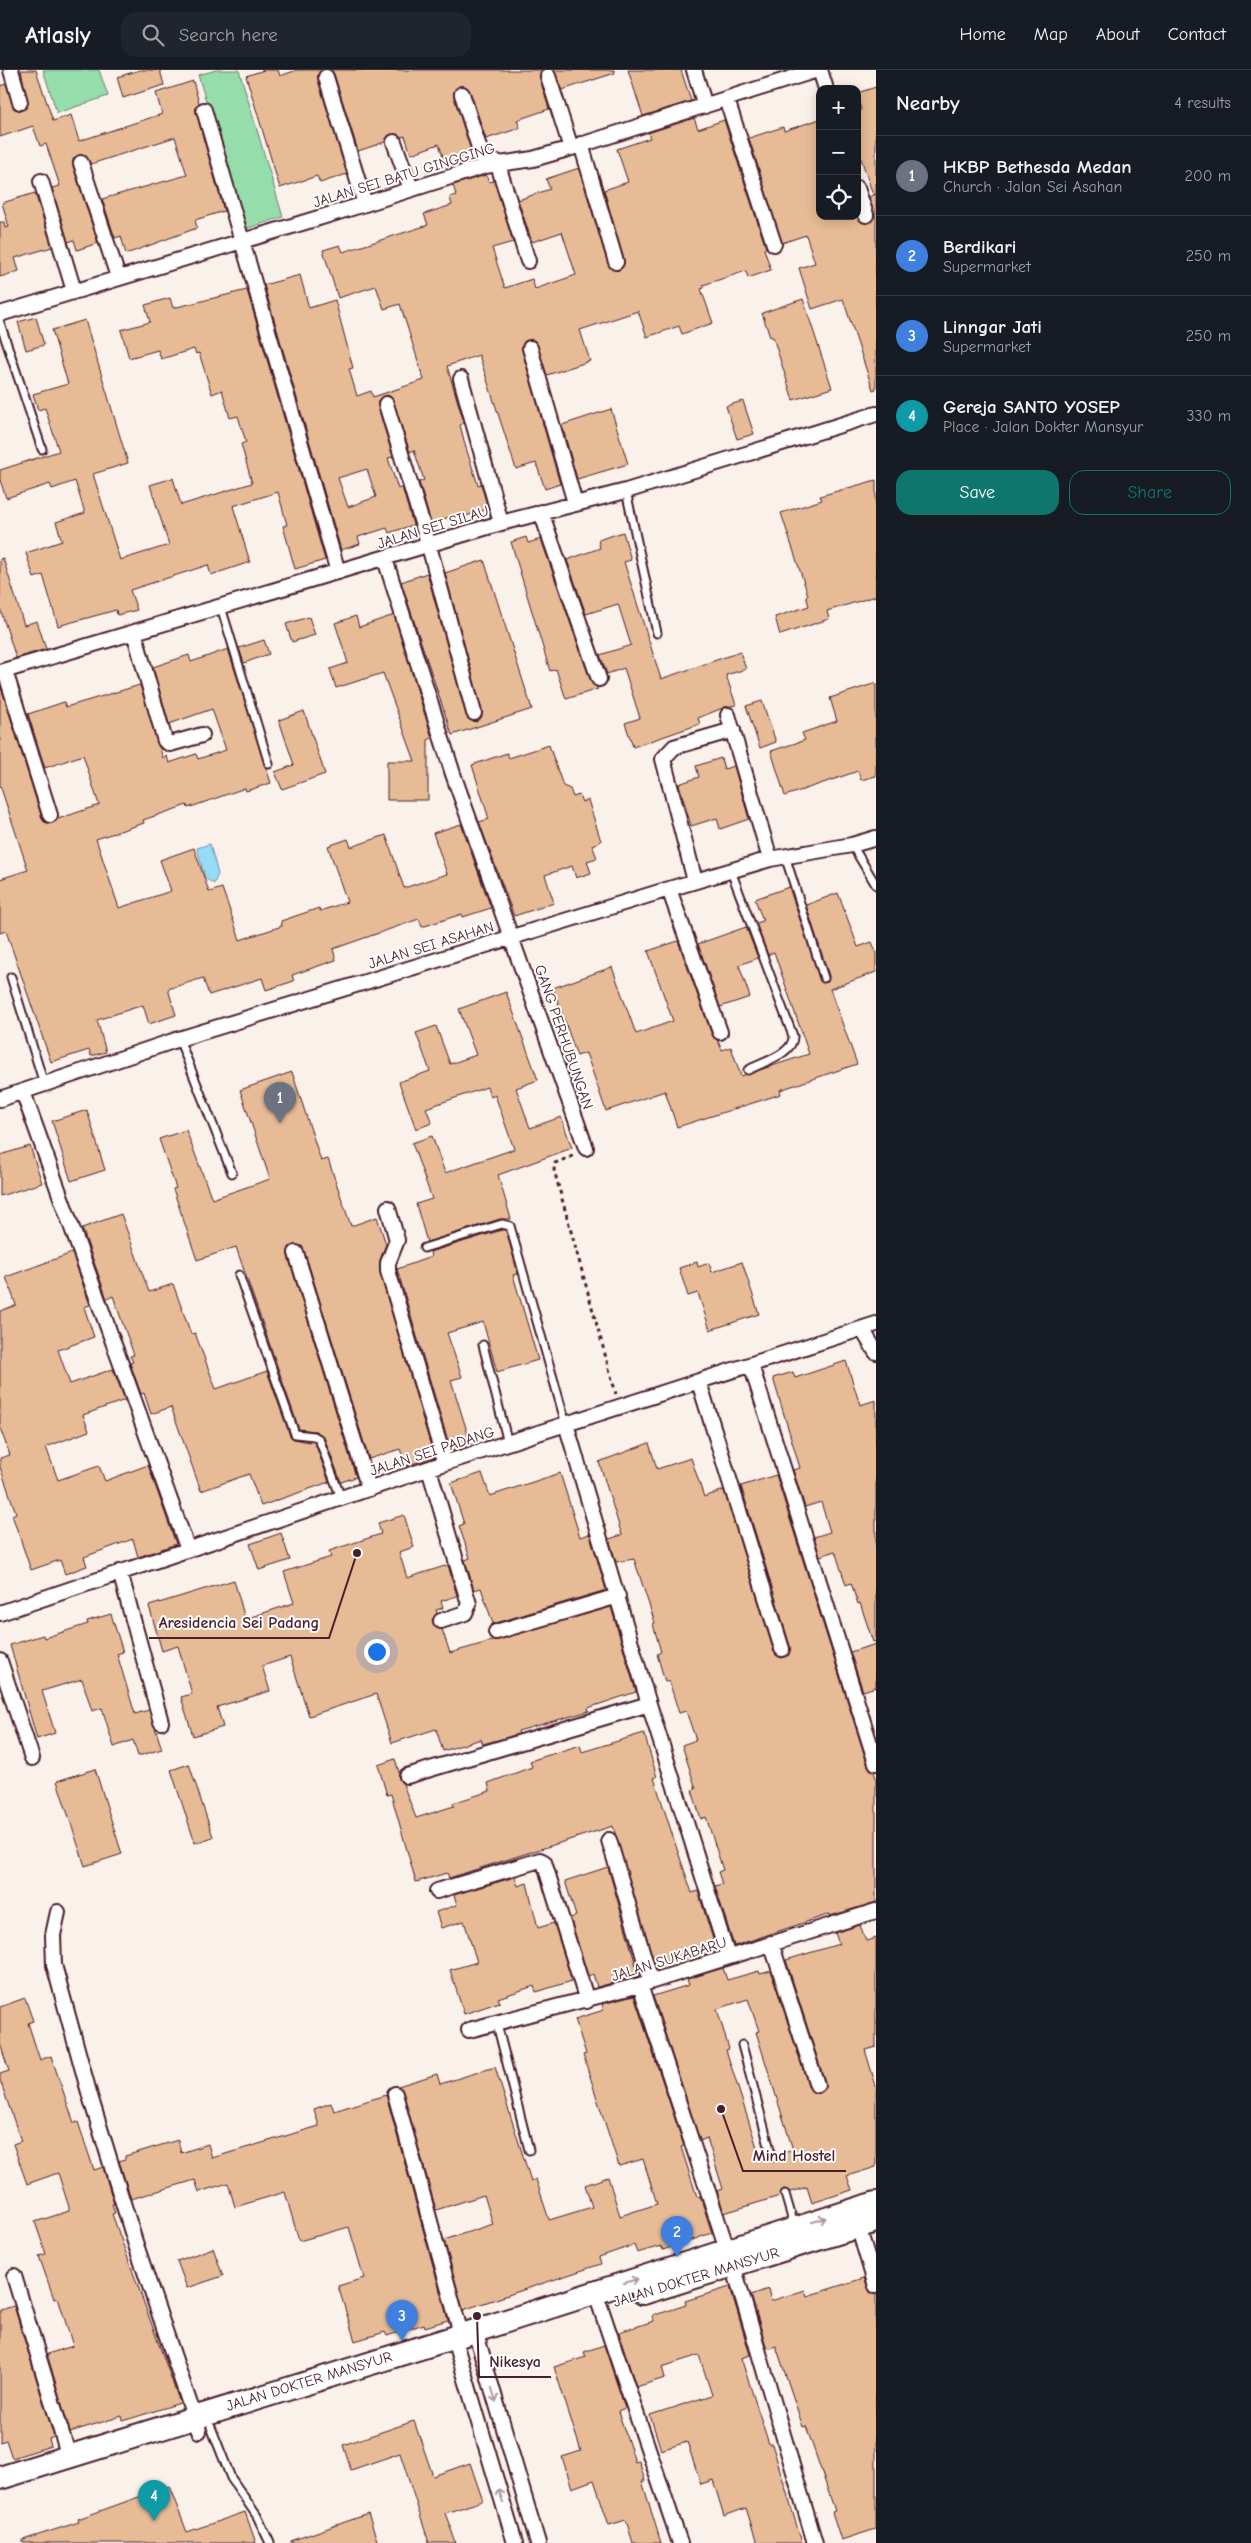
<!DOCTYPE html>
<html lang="en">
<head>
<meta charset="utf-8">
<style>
  body { margin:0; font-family:"Comic Neue",sans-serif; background:#20242c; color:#f1f3f6 }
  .controls { position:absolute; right:15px; top:15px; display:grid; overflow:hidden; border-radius:10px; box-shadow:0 2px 12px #0003 }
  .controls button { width:45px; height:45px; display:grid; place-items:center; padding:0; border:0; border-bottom:1px solid #363941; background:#171b24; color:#f1f3f6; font:25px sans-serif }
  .you { position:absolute; left:376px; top:1581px; width:18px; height:18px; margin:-12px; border:4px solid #fff; border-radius:50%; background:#1a73e8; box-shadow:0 0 0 8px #1a73e833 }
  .badge { display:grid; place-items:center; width:32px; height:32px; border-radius:50%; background:#0f766e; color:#fff; font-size:16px; font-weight:700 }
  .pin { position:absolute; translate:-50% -41px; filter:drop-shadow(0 1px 2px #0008) }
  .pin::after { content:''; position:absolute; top:26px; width:18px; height:15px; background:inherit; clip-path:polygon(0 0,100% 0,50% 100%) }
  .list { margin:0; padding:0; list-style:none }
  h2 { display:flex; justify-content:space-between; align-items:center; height:65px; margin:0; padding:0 20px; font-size:21px }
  h2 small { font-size:16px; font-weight:400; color:#9ea1a6 }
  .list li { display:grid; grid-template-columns:32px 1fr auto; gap:15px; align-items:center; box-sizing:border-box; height:80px; padding:0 20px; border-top:1px solid #363941 }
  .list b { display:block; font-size:19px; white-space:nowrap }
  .list p { margin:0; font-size:16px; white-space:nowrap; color:#9ea1a6 }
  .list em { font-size:16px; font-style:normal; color:#9ea1a6 }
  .actions { display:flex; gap:10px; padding:15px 20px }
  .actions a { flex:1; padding:11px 0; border:1px solid #0f766e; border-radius:15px; text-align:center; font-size:18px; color:#0f766e }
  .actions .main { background:#0f766e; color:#fff }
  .icon { flex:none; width:28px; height:28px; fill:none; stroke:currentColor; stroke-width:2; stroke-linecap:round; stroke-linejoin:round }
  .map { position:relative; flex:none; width:876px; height:2473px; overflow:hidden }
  header { display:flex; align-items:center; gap:30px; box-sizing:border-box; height:70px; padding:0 25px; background:#171b24; border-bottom:1px solid #363941 }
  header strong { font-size:24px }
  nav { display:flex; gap:28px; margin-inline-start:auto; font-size:18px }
  .search { width:350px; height:45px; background:#20242c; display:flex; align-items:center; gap:12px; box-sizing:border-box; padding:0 18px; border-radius:15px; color:#9ea1a6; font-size:19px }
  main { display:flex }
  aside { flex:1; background:#171b24 }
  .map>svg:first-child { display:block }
  .green { fill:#95ddab; stroke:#707e6b }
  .water { fill:#95ddf7; stroke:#7791a5 }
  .building { fill:#e6bb96; stroke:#4a1f2b; fill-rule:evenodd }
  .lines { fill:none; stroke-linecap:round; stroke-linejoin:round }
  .service-casing { stroke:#4a1f2b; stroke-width:11 }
  .minor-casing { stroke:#4a1f2b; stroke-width:18 }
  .primary-casing { stroke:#4a1f2b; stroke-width:26 }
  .path { stroke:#4a1f2b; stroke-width:3; stroke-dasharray:4 4; stroke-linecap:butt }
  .service { stroke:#fff; stroke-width:7 }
  .minor { stroke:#fff; stroke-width:14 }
  .primary { stroke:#fff; stroke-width:22 }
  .oneway { stroke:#ae9aa0 }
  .labels { text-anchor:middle; stroke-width:4; stroke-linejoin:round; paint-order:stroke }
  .street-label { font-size:15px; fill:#4a1f2b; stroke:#fff }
  .leader { fill:none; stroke:#4a1f2b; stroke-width:2 }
  .callout-dot { fill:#4a1f2b; stroke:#fff; stroke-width:2 }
  .callout-label { font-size:16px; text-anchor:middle; font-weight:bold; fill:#4a1f2b; stroke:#fff; stroke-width:4; stroke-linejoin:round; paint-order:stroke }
</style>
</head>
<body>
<header>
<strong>Atlasly</strong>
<div class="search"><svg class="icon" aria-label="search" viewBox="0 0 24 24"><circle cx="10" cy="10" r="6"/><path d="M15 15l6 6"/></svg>Search here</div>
<nav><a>Home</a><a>Map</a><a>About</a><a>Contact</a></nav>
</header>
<main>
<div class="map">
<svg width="876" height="2473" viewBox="0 0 876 2473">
  <rect width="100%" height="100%" fill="#faf1ea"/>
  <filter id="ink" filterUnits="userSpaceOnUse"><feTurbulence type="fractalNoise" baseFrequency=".02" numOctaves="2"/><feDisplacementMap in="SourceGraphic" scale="10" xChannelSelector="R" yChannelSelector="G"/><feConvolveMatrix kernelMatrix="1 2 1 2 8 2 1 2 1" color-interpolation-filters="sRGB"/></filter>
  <g filter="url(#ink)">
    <path class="green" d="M43 0H99L108 26 57 43Z
      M216 0H239L283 147 245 159 198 5Z"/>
    <path class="water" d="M210 774 218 804 214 814 205 808 197 778Z"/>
    <path class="building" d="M21 0H36L53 51 71 45 79 71 162 44 156 23 193 11 199 33 196 42 224 141 195 150 197 158 126 184 121 166 115 168 102 129 187 105 175 67 91 94 86 86 79 85 74 88 73 96 98 173 77 180 74 170 68 172 52 118 60 116 46 74 40 76 33 56 0 67V16L6 14 14 39 23 40 28 35Z
      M140 0H160L164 15 123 28 117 7Z
      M264 0H278L280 6 297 0H321L318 10 347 104 320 113 317 106 280 118 246 6Z
      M331 0H542L540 9 549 39 517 50 520 58 486 69 470 21 464 16H459L454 22V27L474 90 447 99 439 74 411 84 405 66 401 67 396 64 388 66 385 72 358 81 334 4Z
      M554 0H614L615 3 562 20Z
      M628 0H681L691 31 643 46Z
      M876 17V124L873 125 857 76V41L861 40 857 23Z
      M694 48 698 59 724 50 766 178 764 179 771 200 748 208 746 201 703 215 704 218 701 219 713 253 682 264 679 256 647 267 638 241 580 260 590 291 547 305 536 272 532 269 524 272 522 280 560 414 545 419 536 393 516 399 479 285 447 296 464 353 460 355 466 378 478 415 481 414 488 439 466 446 465 442 431 453 419 412 424 410 414 380 410 382 392 328 388 325 380 328 378 337 393 387 388 388 398 419 402 417 413 455 389 463 387 458 358 467 360 474 341 480 264 215 300 205 309 238 335 230 353 298 349 299 357 326 371 321 373 327 424 310 400 234 384 239 376 216 338 228 323 180 340 175 343 182 428 155 424 144 452 135 450 127 456 125 453 115 486 105 489 112 494 111 513 172 492 178 505 218 532 209 535 219 576 205 562 162 532 172 518 130 550 119 546 109 579 98 608 194 614 200H619L624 194V190L604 120 628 112 617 79 650 68 648 63ZM367 399 376 427 348 437 338 408Z
      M820 49V146H857L861 152 869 153 875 146 869 127 876 124V319L873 320 843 229 812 239 799 198 815 193 806 165 782 173 749 68 783 57 784 61Z
      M35 123 52 177 15 188 19 201 0 207V152H4L5 158 9 157 2 133Z
      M247 220 325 490 295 499 283 456 287 455 278 422 233 436 250 492 211 505 208 495 130 520 137 540 117 545 116 540 58 556 43 505 34 508 26 483 62 471 56 452 85 443 75 411 52 419 50 414 6 428 0 410V400L59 381 45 338 38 340 33 324 68 314 52 260 85 250 128 393 93 404 120 490 169 475 150 415 173 408 181 435 252 413 241 374 246 372 238 346 230 348 222 320 212 324 199 283 196 284 194 279 161 289 158 280 129 288 121 260 150 252 145 235 170 228 173 238Z
      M803 229 832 318 793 330 773 267H770L762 243Z
      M36 247 44 275 26 280 18 252Z
      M743 331 754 364 737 369 726 336Z
      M611 339 628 394 577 409 562 355Z
      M876 410V526L827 541 829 549 780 565 775 547 809 536 806 526 808 525 781 443 822 430 820 426Z
      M623 462 631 490 624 492 661 609 740 582 746 599 726 605 736 635 725 637 698 648 700 654 633 677 625 653 640 648 624 598 607 604 600 585 631 575 618 534 586 544 567 490 600 478 598 470Z
      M526 467 528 473 541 469 591 612 598 619 566 629 556 599 550 601 511 472Z
      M3 488 24 555 37 551 46 579 16 588 0 538V489Z
      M484 490 532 639 452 665 401 512 427 503 466 645 468 649 476 652 480 649 482 641 445 503Z
      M394 545 432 668 428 670V730H387V691H415L383 603 336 618 330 599 348 593 335 553 356 546 359 557Z
      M309 547 315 565 292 572 286 554Z
      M264 570 269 584 244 593 239 578Z
      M228 579 271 713 246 721 245 718 188 738 187 735 143 750 144 753 96 769 119 838 171 821 160 790 194 778 209 822 222 818 240 870 282 856 281 851 319 838 320 841 347 832 328 776 348 769 351 777 386 765 404 818 447 804 433 763 461 754 491 838 463 847 462 844 422 857 419 849 333 879 336 890 292 905 294 911 266 920 262 908 209 925 203 908 168 919 176 945 149 954 143 935 97 950 106 982 91 986 89 980 51 992 6 861 0 863V809L28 800 0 715V614L42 748 44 752 52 753 58 749 99 735 83 685 45 698 28 644 64 632 66 637 140 615 163 688 167 686 169 693 196 684 198 689 226 680 212 639 169 654 153 597 189 585 191 592Z
      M876 613V706L861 710 858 701 785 726 771 681 805 670 802 663 837 651 830 628Z
      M762 631 776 672 760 678 746 636Z
      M304 641 325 704 282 719 275 702 294 695 279 650Z
      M549 675 563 716 570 719 573 727 579 725 582 732 588 730 601 771 592 775 597 788 587 791 591 803 576 808 572 796 545 805 554 833 514 846 479 752 489 749 472 695 507 683 509 688Z
      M721 688 724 699 734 696 749 749 720 759 717 748 691 756 679 714 699 707 696 696Z
      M789 817 821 912H828L829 906 806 835 838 823 858 877 872 872 876 882V902L830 919 857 994 780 1020 781 1024 756 1032 677 1057 665 1021 606 1041 586 983 577 986 553 918 612 897 636 964 673 951 648 881 678 871 712 965 718 971 722 980 731 977 741 1006 809 984 774 882 768 885 756 853 763 851 755 829Z
      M746 857 758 888 739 895 750 927 720 937 698 874Z
      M506 922 538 1010 516 1018 530 1058 561 1047 572 1078 498 1105 511 1149H500L427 1172 416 1134 432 1129 412 1073 432 1066 445 1103 514 1079 495 1025 491 1027 487 1017 426 1038 432 1053 416 1059 399 1012 430 1001 416 963 436 956 450 994 476 985 459 939Z
      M292 1002 321 1091 328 1089 351 1156 377 1147 386 1174 380 1190V1203L434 1387 406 1396 400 1379 369 1389 304 1180 302 1176 294 1175 289 1177 288 1186 356 1407 341 1412 324 1367 315 1361 299 1359 236 1177 197 1190 173 1119 176 1118 159 1069 186 1060 212 1129 270 1109 240 1020Z
      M87 1040 105 1100 71 1111 52 1051Z
      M30 1076 42 1113 0 1126V1085Z
      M121 1144 149 1222 173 1214 191 1264 195 1263 216 1319 267 1301 290 1366 294 1369 315 1373 329 1412 261 1436 249 1404 201 1421 171 1337 151 1344 144 1323 141 1324 130 1293 133 1292 130 1286 134 1285 113 1226 107 1229 82 1158Z
      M502 1160H506L518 1204 513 1205 538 1290 497 1302 483 1252 447 1263 462 1307 451 1310 471 1374 451 1381 397 1199 431 1187 430 1182Z
      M72 1183 90 1235 84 1237 94 1267 58 1280 70 1314 113 1299 125 1330 83 1345 89 1361 46 1377 58 1410 99 1396 105 1411 148 1395 176 1474 138 1487 133 1469 84 1487 87 1496 65 1504 60 1490 31 1500 12 1445 16 1443 0 1397V1388L10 1385 0 1358V1241L16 1235 6 1207Z
      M697 1192 698 1197 709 1193 712 1202 742 1192 759 1244 710 1260 698 1223 688 1226 679 1198Z
      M846 1291 860 1335 876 1330V1571L873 1572 860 1533 858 1534 851 1513 846 1515 835 1481 820 1486 814 1467 830 1462 821 1432 805 1437 793 1400 800 1398 773 1308 793 1302 795 1308Z
      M649 1373 657 1399 691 1388 704 1427 724 1420 774 1582 781 1588 789 1585 790 1576 741 1416 776 1405 868 1696 874 1701 876 1708V1832L830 1846V1844L734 1876 715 1816 722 1814 718 1802 723 1800 706 1747 701 1749 692 1720 696 1719 682 1675 696 1670 686 1641 679 1643 669 1611 665 1612 657 1584 661 1582 653 1554 655 1553 634 1489 616 1492 609 1469 622 1465 599 1392Z
      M482 1403 490 1426 560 1403 580 1467 590 1464 606 1520 493 1554 481 1518 474 1520 465 1490 470 1488 459 1456 464 1454 451 1413Z
      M404 1445 414 1477 399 1482 407 1508 448 1495 457 1526 441 1531 443 1538 436 1540 437 1543 432 1550 435 1557 442 1559 450 1583 611 1537 636 1622 588 1638 589 1641 518 1661 519 1664 483 1674 481 1669 443 1681 436 1659 392 1673 376 1624 309 1646 290 1587 262 1596 270 1621 217 1637 223 1657 193 1666 181 1627 192 1624 178 1576 162 1581 149 1536 234 1510 245 1549 294 1533 284 1502 331 1487 329 1481 381 1464 378 1453Z
      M281 1463 290 1490 259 1500 250 1474Z
      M111 1544 123 1582 117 1584 135 1644 149 1640 162 1679 138 1686 133 1670 114 1677 102 1638 92 1641 82 1609 42 1621 55 1663 37 1669 10 1575 43 1565 44 1568 88 1554 87 1551Z
      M876 1574V1617L863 1621 850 1582Z
      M644 1663 657 1707 654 1708 677 1779 692 1823 698 1821 717 1882 682 1893 680 1887 655 1895 613 1756 449 1808 447 1803 416 1812 391 1724 387 1725 378 1695 395 1689 399 1702V1709L403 1714 416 1748 454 1736 453 1733 490 1721 488 1713 532 1697 530 1691 580 1675 582 1682Z
      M189 1694 213 1767 195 1773 171 1700Z
      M95 1699 122 1784 85 1796 57 1711Z
      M608 1797 639 1906 597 1917 593 1904 588 1906 570 1848 576 1846 565 1811Z
      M515 1807 518 1816 527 1813 538 1858 554 1853 572 1911 536 1922 534 1916 498 1928 500 1932 464 1944 450 1900 477 1892 464 1851 441 1858 436 1842 457 1835 454 1825Z
      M860 1855 866 1871 876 1868V1977L865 1980 876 2016V2097L847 2106 852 2120 812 2133 807 2117 790 2122 784 2119 780 2126 724 2143 717 2121 723 2119 707 2068 700 2071 653 1926 689 1915 687 1909 723 1898 727 1910 759 1901 760 1904 771 1901 809 2018 815 2023H820L825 2017V2012L786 1890 839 1874 835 1863ZM748 1929 759 1961 756 1962 793 2080 777 2085V2089L773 2092 767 2088 761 2090 726 1980 729 1979 717 1939Z
      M634 1926 684 2076 681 2077 697 2127 700 2126 712 2163 663 2180 661 2176 637 2183 634 2175 599 2187 601 2194 463 2240 444 2170 493 2154 484 2125 436 2140 403 2022 398 2016 437 2004 440 2014 495 1997 531 2111 536 2109 549 2150 592 2137 585 2115 608 2107 620 2146 657 2134 643 2089 619 2096 583 1985 586 1984 575 1949 604 1940 602 1934Z
      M25 1928 33 1951 28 1953 40 1990 51 1986 74 2053 78 2052 94 2100 103 2097 114 2134H112L115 2143 112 2144 180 2333 123 2351 122 2346 70 2362 47 2284 73 2276 58 2228 54 2229 39 2186 46 2184 35 2152 69 2141V2137L58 2103 27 2114 13 2074 21 2071 0 2010V2004L9 2001 0 1974V1937Z
      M386 2025 448 2250 425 2257 424 2254 387 2266 385 2262 355 2271 338 2216 364 2208 349 2157 299 2171 285 2122 235 2137 228 2113 199 2122 195 2110 131 2129 119 2091 125 2089V2086L178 2070 181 2083 208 2074 212 2088 319 2056 314 2039 331 2033 334 2041Z
      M213 2178 223 2206 187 2218 177 2191Z
      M864 2208 870 2222 876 2225V2459L841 2470 832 2442 835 2441 806 2356 803 2357 776 2276 767 2279 751 2225 768 2219 771 2231 805 2220 807 2226Z
      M730 2217 750 2285 741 2288 769 2374H772L802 2473H757L746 2438 724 2446 713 2410 701 2414 687 2372 661 2380 650 2345 712 2325 699 2285 662 2297 665 2308 636 2317 621 2270 619 2262 654 2251 652 2246 686 2235 685 2231Z
      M14 2236 54 2367 49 2369 51 2376 12 2388 6 2370 0 2372V2240Z
      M604 2275 625 2338 618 2341 635 2392 639 2391 645 2411H642L661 2473H633L626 2450 609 2455 594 2410 572 2418 562 2387 581 2381 554 2297 586 2287 584 2282Z
      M414 2351 433 2406 470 2393 483 2431 445 2443 456 2473H429L400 2383 351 2400 343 2375Z
      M169 2416 187 2462 245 2442 256 2473H23V2470L79 2452 78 2449Z
      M368 2444 378 2473H291V2471Z"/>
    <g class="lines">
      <defs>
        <path id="service" d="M0 253 42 379
          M626 421 657 563
          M221 537 269 694
          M852 775 876 815
          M785 786 824 908
          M731 801 793 966C794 984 763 992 748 1000
          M11 907 44 1014
          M179 969 232 1103
          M424 1178 502 1154 510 1156 566 1354
          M239 1205 295 1364 314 1366 319 1369 341 1428
          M483 1275 508 1373
          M497 1954 529 2080
          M742 1975 772 2087
          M785 2124 794 2155
          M211 2357 231 2408 257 2446 270 2473"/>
        <path id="minor" d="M11 0 20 32
          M694 0 705 36
          M820 0 826 19
          M548 6 571 78
          M326 7 365 134
          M462 24 485 96
          M727 30 774 174
          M204 40 338 502
          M394 72 411 119
          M581 74 616 192
          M497 92 528 191
          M81 93 118 207
          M41 111 74 221
          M857 118 866 145
          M0 244 365 134 485 96 533 89 571 78 817 0
          M530 278 575 433
          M461 309 501 453
          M386 334 429 476 474 643
          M541 442 599 609
          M385 489 453 704 586 1078
          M134 562 165 671 170 674 202 665
          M5 601 50 745
          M0 602 501 453 626 421 876 344
          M728 645 770 789
          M695 811 663 689 674 677 733 660
          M669 819 720 962
          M23 1022 188 1480
          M0 1029 179 969 669 819 770 789 852 775 876 768
          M388 1138 397 1170 388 1193V1201L445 1393
          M296 1183 369 1419
          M862 1259 876 1282
          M751 1295 876 1693
          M699 1312 782 1579
          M566 1354 649 1634 728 1887
          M429 1399 469 1534 465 1543 441 1551
          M120 1502 161 1652
          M0 1543 445 1393 876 1254
          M496 1562 618 1526
          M0 1591 32 1688
          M407 1706 649 1634
          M609 1770 651 1911
          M437 1821 540 1790 544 1792 587 1931
          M58 1842 53 1865 54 1895 90 2026 136 2175 199 2361
          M771 1873 817 2015
          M640 1915 727 2179
          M469 1960 640 1915 876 1841
          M395 2024 461 2264
          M858 2156 876 2216
          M733 2195 815 2473
          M14 2206 69 2387
          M600 2236 680 2473
          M475 2261 538 2473
          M453 2266 515 2473"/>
        <path id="primary" d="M643 2223 876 2151
          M0 2408 475 2261 876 2133"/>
      </defs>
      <use href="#service" class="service-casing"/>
      <use href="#minor" class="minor-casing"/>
      <use href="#primary" class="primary-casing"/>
      <path class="path" d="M573 1086 555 1093 554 1100 616 1324"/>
      <use href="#service" class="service"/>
      <use href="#minor" class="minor"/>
      <use href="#primary" class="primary"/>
    </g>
    <defs><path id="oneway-shaft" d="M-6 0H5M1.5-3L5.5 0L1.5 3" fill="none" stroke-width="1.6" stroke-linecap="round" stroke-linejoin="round" transform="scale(1.25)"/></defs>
    <g class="oneway">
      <use href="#oneway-shaft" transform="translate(819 2150) rotate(-17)"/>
      <use href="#oneway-shaft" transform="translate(631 2211) rotate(-18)"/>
      <use href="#oneway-shaft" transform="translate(494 2325) rotate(73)"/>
      <use href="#oneway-shaft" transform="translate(501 2426) rotate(-107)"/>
    </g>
  </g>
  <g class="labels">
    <g class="street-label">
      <text transform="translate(404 105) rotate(-17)" y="5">JALAN SEI BATU GINGGING</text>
      <text transform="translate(433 457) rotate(-17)" y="5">JALAN SEI SILAU</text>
      <text transform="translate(431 875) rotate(-17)" y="5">JALAN SEI ASAHAN</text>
      <text transform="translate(564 967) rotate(71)" y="5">GANG PERHUBUNGAN</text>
      <text transform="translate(432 1381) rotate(-18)" y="5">JALAN SEI PADANG</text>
      <text transform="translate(669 1889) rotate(-17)" y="5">JALAN SUKABARU</text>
      <text transform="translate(696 2207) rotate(-17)" y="5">JALAN DOKTER MANSYUR</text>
      <text transform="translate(309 2311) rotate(-17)" y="5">JALAN DOKTER MANSYUR</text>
    </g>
  </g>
  <path class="leader" d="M357 1483L329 1568H149M721 2039L743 2101H846M477 2246L479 2307H551"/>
  <g class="callout-dot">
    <circle cx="357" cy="1483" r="5"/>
    <circle cx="721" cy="2039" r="5"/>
    <circle cx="477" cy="2246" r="5"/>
  </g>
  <g class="callout-label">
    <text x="239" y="1558">Aresidencia Sei Padang</text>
    <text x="794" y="2091">Mind Hostel</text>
    <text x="515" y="2297">Nikesya</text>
  </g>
</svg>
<div class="controls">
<button>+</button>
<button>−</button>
<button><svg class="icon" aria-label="locate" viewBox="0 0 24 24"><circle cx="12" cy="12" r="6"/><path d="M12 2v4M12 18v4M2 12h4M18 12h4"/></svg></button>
</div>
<div class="you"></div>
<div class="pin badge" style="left:280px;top:1053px;background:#6b7280">1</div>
<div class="pin badge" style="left:677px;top:2187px;background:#3f7fe0">2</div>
<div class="pin badge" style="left:402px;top:2271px;background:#3f7fe0">3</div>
<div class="pin badge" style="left:154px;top:2451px;background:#0f9aa8">4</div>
</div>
<aside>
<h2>Nearby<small>4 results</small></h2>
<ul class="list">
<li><span class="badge" style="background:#6b7280">1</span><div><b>HKBP Bethesda Medan</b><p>Church · Jalan Sei Asahan</p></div><em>200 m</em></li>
<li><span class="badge" style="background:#3f7fe0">2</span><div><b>Berdikari</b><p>Supermarket</p></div><em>250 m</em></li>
<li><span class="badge" style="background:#3f7fe0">3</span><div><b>Linngar Jati</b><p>Supermarket</p></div><em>250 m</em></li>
<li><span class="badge" style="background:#0f9aa8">4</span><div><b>Gereja SANTO YOSEP</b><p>Place · Jalan Dokter Mansyur</p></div><em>330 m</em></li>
</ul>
<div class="actions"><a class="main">Save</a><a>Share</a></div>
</aside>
</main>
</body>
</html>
